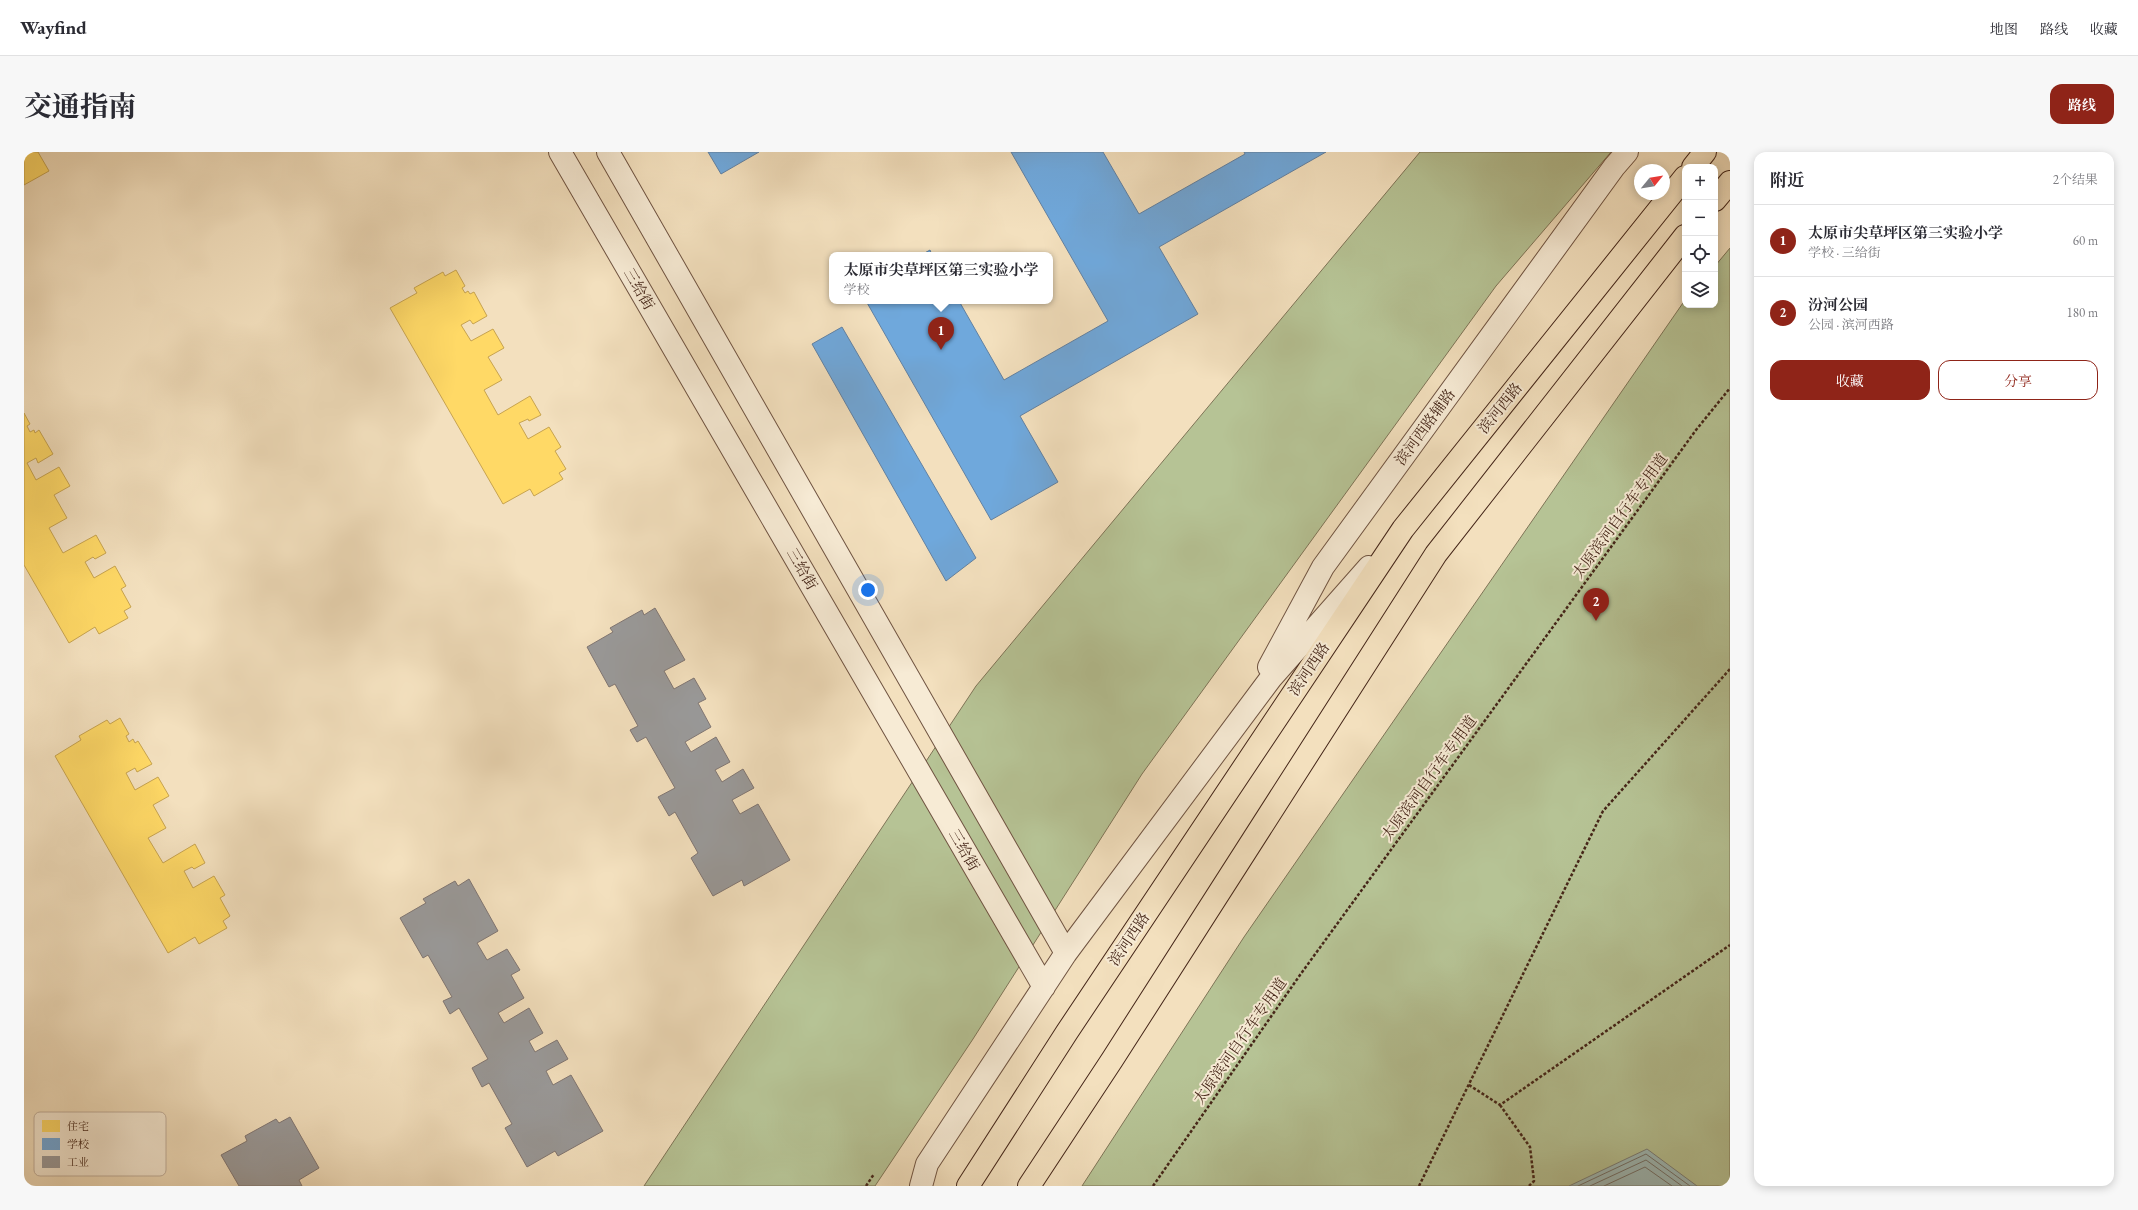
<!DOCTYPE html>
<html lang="zh">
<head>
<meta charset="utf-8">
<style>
  body { margin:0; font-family:"EB Garamond","Noto Serif SC",serif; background:#f7f7f7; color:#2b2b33 }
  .controls { position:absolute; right:12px; top:12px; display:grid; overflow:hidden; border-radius:8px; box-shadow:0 2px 10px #0003 }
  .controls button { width:36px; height:36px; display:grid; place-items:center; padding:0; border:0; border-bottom:1px solid #e1e1e2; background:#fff; color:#2b2b33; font:20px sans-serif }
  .compass { position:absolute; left:1610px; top:12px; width:36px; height:36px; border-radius:50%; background:#fff; box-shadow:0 2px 10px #0003; rotate:60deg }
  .you { position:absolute; left:844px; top:438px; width:14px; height:14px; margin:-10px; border:3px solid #fff; border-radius:50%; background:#1a73e8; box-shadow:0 0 0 6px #1a73e833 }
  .badge { display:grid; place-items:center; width:26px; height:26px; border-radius:50%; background:#8f2418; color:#fff; font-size:13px; font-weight:700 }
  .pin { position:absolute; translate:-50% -33px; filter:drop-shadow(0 1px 2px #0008) }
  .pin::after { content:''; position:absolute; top:21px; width:14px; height:12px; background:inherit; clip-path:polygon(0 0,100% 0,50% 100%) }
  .popup { position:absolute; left:805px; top:100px; width:224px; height:52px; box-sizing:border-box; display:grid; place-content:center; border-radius:8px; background:#fff; filter:drop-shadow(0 1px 3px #0005); font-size:13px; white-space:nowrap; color:#7c7c81 }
  .popup b { font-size:15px; color:#2b2b33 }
  .popup::after { content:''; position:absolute; left:50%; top:100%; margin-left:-8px; border:8px solid transparent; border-top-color:#fff }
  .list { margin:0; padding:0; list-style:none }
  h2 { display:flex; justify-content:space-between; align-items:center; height:52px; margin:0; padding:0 16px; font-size:17px }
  h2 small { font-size:13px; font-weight:400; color:#7c7c81 }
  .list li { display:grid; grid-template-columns:26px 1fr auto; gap:12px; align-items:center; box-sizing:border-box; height:72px; padding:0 16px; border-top:1px solid #e1e1e2 }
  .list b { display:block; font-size:15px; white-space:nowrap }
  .list p { margin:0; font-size:13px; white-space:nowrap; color:#7c7c81 }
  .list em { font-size:13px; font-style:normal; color:#7c7c81 }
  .actions { display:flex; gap:8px; padding:12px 16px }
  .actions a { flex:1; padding:9px 0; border:1px solid #8f2418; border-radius:12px; text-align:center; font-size:14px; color:#8f2418 }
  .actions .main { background:#8f2418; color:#fff }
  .icon { flex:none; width:22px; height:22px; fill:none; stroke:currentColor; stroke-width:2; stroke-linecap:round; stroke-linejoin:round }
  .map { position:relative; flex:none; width:1706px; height:1034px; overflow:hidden; border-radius:12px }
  header { display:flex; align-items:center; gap:24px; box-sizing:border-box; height:56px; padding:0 20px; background:#fff; border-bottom:1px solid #e1e1e2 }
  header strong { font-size:19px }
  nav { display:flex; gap:22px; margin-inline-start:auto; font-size:14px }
  .intro { display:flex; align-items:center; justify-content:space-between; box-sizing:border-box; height:96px; padding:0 24px }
  h1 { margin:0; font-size:28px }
  .button { padding:10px 18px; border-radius:12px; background:#8f2418; color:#fff; font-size:14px; font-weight:700 }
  main { display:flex; gap:24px; padding:0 24px }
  aside { flex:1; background:#fff; border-radius:12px; box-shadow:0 2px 10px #0003 }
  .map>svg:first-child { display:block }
  .green { fill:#b6c395; stroke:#7e7457 }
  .water { fill:#9ebbb9; stroke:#7a7f79 }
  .homes { fill:#ffd966; stroke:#c7a34f }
  .schools { fill:#6fa8dc; stroke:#6281a2 }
  .industry { fill:#999; stroke:#807673 }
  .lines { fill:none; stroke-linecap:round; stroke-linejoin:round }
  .shore { stroke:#727069; stroke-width:1 }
  .tertiary-casing { stroke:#705442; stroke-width:24 }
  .trunk-casing { stroke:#452619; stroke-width:24 }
  .path { stroke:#452619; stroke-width:2.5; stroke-dasharray:3 2; stroke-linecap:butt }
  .tertiary { stroke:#f7ebd5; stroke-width:22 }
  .trunk { stroke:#f3e0be; stroke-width:22 }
  .labels { text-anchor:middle; stroke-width:4; stroke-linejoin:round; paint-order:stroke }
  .street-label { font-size:15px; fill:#452619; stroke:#f7ebd5 }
  .key { fill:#f7ebd5; stroke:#c2b09d; stroke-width:1 }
  .key-label { font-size:11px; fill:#452619 }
</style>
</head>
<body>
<header>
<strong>Wayfind</strong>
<nav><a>地图</a><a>路线</a><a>收藏</a></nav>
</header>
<div class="intro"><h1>交通指南</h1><a class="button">路线</a></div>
<main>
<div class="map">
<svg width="1706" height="1034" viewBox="0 0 1706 1034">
  <rect width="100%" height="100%" fill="#f3e0be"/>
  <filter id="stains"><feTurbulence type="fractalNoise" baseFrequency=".005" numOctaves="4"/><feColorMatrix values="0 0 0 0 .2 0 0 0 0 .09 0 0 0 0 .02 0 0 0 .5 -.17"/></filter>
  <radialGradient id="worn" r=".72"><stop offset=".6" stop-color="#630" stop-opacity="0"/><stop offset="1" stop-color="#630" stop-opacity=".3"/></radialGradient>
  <path class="green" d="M1396 0H1587L1472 134 1118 622 949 887 851 1034H620L952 534Z
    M1706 96V1034H1058L1220 785 1661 148V153H1691V114Z"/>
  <path class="water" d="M1623 997 1673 1034H1545Z"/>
  <path class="homes" d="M0 0H14L25 19 0 33Z
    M432 118 441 134 438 136 441 141 444 139 446 142 450 140 463 164 449 172 446 168 437 173 447 189 469 177 480 196 464 205 478 228 460 238 474 263 506 244 517 263 505 269 504 267 495 271 504 287 525 275 537 295 531 299 542 317 535 321 539 327 510 344 506 337 479 352 366 156 393 141 390 136 419 120 421 124Z
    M0 261 6 272 3 274 6 280 10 278 11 281 15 278 29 302 14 311 12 306 3 311 12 328 35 315 46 334 30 343 43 366 25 376 39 401 72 383 82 401 71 407 69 405 61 410 70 426 91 414 102 434 97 437 107 455 100 459 104 466 75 482 71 475 45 491 0 413Z
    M96 566 105 582 102 584 105 590 109 587 111 591 114 589 128 612 113 620 111 616 102 621 111 638 134 625 145 644 129 653 142 676 124 686 139 711 171 692 181 711 170 717 168 715 160 719 169 736 190 724 201 743 196 746 206 764 199 769 203 776 175 792 171 785 144 801 31 604 57 588 55 584 83 568 86 572Z"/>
  <path class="schools" d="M684 0H735L697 22Z
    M987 0H1079L1115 62 1221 2 1220 0H1302L1135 95 1174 162 996 264 1034 330 967 368 842 149H935L980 228 1084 169Z
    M906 98 908 103H897Z
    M818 175 952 406 922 429 788 192Z"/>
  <path class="industry" d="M631 456 661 508 640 519 650 537 670 526 682 547 674 551 687 575 661 590 667 600 692 585 706 610 691 618 698 630 719 617 730 636 708 648 716 662 734 652 766 708 720 734 718 728 689 744 667 706 674 701 651 660 645 664 634 645 651 636 622 585 613 590 606 578 614 574 591 532 585 535 563 495 589 480 586 476 618 458 620 463Z
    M445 727 474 779 453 791 463 808 483 797 496 818 487 823 500 846 474 861 480 871 505 856 519 881 505 889 511 900 533 888 544 907 522 919 529 933 547 923 579 979 534 1004 531 999 503 1015 481 976 488 972 465 931 458 935 448 916 464 907 435 856 426 862 419 849 428 845 404 803 399 806 376 766 402 751 399 747 431 729 434 734Z
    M266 965 295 1016 275 1028 278 1034H215L197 1003 223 989 221 984 252 967 255 971Z"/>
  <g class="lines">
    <path class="shore" d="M1554 1034 1622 1002 1666 1034
      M1566 1034 1622 1008 1658 1034
      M1580 1034 1621 1015 1648 1034"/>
    <defs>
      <path id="tertiary" d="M536 0 1020 835
        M584 0 1042 801
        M1245 515 1299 415 1590 15 1603 0
        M897 1034 903 1012 1042 801 1247 526 1345 415"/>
      <path id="trunk" d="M1669 15 1681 0
        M1691 48 1706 30
        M944 1034 1043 880 1379 377 1661 25
        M1005 1034 1088 908 1412 402 1661 84"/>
    </defs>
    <use href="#tertiary" class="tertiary-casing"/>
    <use href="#trunk" class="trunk-casing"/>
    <path class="path" d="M1445 933 1476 953 1706 793
      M1476 953 1506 995 1510 1029 1505 1034
      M842 1034 850 1022
      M1129 1034 1276 823 1672 278 1706 236
      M1395 1034 1579 659 1706 517"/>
    <use href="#tertiary" class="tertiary"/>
    <use href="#trunk" class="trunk"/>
  </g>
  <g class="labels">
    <g class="street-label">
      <text transform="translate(615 137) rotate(60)" y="5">三给街</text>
      <text transform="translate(1476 256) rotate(-51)" y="5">滨河西路</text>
      <text transform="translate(1401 275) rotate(-54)" y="5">滨河西路辅路</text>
      <text transform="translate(1596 364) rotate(-54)" y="5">太原滨河自行车专用道</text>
      <text transform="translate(778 417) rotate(60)" y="5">三给街</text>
      <text transform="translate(1285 517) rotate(-56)" y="5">滨河西路</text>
      <text transform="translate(1405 626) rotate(-54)" y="5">太原滨河自行车专用道</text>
      <text transform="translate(940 698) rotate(60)" y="5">三给街</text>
      <text transform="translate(1105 787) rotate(-56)" y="5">滨河西路</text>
      <text transform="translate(1216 889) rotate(-55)" y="5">太原滨河自行车专用道</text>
    </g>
  </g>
  <rect x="10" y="960" width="132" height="64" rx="6" class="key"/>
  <rect x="18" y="968" width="18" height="12" fill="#ffd966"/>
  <rect x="18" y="986" width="18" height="12" fill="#6fa8dc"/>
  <rect x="18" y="1004" width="18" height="12" fill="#999"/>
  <g class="key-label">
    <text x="43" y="978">住宅</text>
    <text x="43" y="996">学校</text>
    <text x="43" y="1014">工业</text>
  </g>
  <rect width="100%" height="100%" filter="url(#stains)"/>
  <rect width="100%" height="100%" fill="url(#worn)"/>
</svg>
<div class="controls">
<button>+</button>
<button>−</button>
<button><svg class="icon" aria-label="locate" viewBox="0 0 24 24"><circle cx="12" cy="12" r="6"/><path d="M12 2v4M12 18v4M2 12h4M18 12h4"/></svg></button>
<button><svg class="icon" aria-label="layers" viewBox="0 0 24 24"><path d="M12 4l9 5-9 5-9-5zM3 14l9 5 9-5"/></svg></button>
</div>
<svg class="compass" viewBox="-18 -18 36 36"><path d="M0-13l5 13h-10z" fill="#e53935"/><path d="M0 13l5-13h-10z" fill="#7c7c81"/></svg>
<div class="you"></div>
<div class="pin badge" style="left:917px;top:198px">1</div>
<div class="popup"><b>太原市尖草坪区第三实验小学</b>学校</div>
<div class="pin badge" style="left:1572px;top:469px">2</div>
</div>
<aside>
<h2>附近<small>2个结果</small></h2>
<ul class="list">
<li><span class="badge">1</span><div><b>太原市尖草坪区第三实验小学</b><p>学校 · 三给街</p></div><em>60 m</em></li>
<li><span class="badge">2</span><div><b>汾河公园</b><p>公园 · 滨河西路</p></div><em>180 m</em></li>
</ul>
<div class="actions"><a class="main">收藏</a><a>分享</a></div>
</aside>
</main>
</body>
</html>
